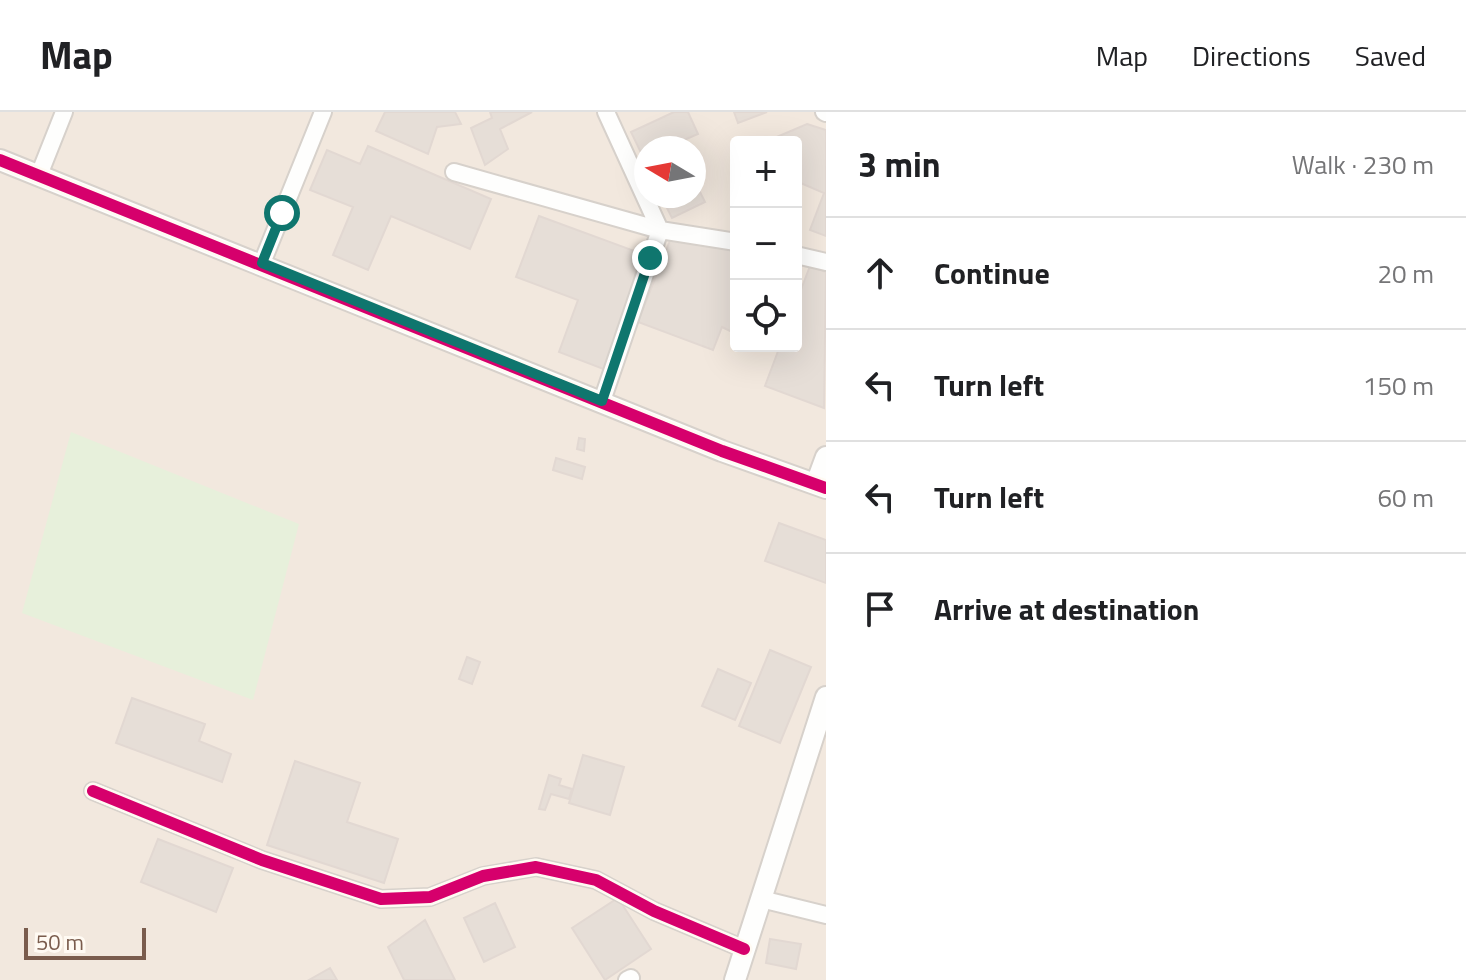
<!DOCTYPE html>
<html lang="en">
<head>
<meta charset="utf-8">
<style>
  body { margin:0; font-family:"Titillium Web",sans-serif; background:#f2f2f2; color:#202124 }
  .controls { position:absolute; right:24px; top:24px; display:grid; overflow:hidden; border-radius:8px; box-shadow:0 8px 32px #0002 }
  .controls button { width:72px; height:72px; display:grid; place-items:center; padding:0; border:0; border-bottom:2px solid #e0e0e0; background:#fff; color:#202124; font:40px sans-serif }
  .compass { position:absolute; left:634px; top:24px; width:72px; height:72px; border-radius:50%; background:#fff; box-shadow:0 8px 32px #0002; rotate:280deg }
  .scale { position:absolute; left:24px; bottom:20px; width:122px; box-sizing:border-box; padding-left:8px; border:4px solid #7a5c4d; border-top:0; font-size:22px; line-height:28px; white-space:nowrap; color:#7a5c4d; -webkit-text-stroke:6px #fffaf3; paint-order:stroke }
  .stop { position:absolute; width:24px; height:24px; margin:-18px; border:6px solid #0f766e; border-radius:50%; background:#fff }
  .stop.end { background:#0f766e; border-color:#fff; box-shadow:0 2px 8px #0008 }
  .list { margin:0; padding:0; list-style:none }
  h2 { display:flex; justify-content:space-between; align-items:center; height:104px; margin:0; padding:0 32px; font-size:34px }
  h2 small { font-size:26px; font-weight:400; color:#757577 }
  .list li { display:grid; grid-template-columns:52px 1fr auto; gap:24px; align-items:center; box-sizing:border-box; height:112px; padding:0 32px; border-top:2px solid #e0e0e0 }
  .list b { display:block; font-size:30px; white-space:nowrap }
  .list em { font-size:26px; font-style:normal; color:#757577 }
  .icon { flex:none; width:44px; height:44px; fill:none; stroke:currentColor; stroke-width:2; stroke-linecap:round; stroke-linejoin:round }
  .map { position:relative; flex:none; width:826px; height:868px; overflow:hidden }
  header { display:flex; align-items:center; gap:48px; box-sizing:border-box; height:112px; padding:0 40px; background:#fff; border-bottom:2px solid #e0e0e0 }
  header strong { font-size:38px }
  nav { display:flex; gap:44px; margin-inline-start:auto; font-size:28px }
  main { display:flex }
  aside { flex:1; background:#fff }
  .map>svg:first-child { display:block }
  .residential { fill:#f2e8de; fill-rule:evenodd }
  .green { fill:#e7f0db }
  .building { fill:#e6ded7; stroke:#e2d8d2; stroke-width:2 }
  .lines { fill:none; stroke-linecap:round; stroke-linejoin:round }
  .minor-casing { stroke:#d7d1cb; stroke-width:20 }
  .tertiary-casing { stroke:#d7d1cb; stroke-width:24 }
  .minor { stroke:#fefefd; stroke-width:16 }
  .tertiary { stroke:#fefefd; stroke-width:20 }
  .cycleway-casing { stroke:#fffaf3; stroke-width:17 }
  .cycleway { stroke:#d6006c; stroke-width:12 }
  .route { stroke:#0f766e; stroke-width:10 }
</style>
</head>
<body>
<header>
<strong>Map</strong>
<nav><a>Map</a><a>Directions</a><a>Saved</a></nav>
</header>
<main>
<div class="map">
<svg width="826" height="868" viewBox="0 0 826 868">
  <rect width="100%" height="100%" fill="#f9f5f0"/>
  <path class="residential" d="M0 0H826V868H0ZM736 30H796V234H736ZM646 36H694V84H646Z"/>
  <path class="green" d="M71 320 299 412 253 588 22 501Z"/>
  <path class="building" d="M385 0H455L461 12 437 15 428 42 376 19Z
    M490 0H532L500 17 508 37 485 53 471 16 492 6Z
    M674 0H688L698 22 677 31 679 36H646V51L631 20Z
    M734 0H767L738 11Z
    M807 12 826 18V124L810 118 824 81 796 69V30H765Z
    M368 34 491 87 470 137 391 104 368 158 333 143 353 95 310 78 327 38 360 52Z
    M694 68 705 90 672 106 661 84H694Z
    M539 104 648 144 606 258 559 240 578 188 516 165Z
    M671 126 736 134V222L722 215 713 238 638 210Z
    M810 154 826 160 824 296 765 274 780 234H796V191Z
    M579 326 585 327 584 339 577 337Z
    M556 346 585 355 582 367 553 358Z
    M779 411 826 428V471L765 449Z
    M770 538 811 555 780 631 739 614Z
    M467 545 480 550 472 572 459 567Z
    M718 557 751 571 735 608 702 594Z
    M132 586 205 612 199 629 231 642 222 670 116 631Z
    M583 643 624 655 610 703 569 691Z
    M295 649 360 671 347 710 398 727 384 771 267 733Z
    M549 663 561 667 559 673 572 677 569 687 551 682 545 698 539 697Z
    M158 727 233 756 216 800 141 770Z
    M618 786 651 837 605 868 572 816Z
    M495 791 515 835 484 850 464 806Z
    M425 808 455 868H404L388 835Z
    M770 827 801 832 796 857 766 851Z
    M330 856 337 868H309Z"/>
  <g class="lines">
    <defs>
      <path id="minor" d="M824 0 826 1
        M454 60 660 118 736 130
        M39 63 64 0
        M796 143 826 150
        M262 151 323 0
        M602 289 660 118 606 0
        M93 679 262 748 381 787 430 785 483 764 536 755 596 768 654 799 744 837
        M761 787 826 803
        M627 868 631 866"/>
      <path id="tertiary" d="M0 48 722 339 826 376
        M816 372 826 345
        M735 868 826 585"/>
    </defs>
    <use href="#minor" class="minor-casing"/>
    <use href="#tertiary" class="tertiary-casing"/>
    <use href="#minor" class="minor"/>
    <use href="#tertiary" class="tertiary"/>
    <defs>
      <path id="cycleway" d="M0 48 722 339 826 376
        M93 679 262 748 381 787 430 785 483 764 536 755 596 768 654 799 744 837"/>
    </defs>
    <use href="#cycleway" class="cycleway-casing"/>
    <use href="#cycleway" class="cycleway"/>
  </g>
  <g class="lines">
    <path class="route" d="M282 101 262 151 602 289 650 146"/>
  </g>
</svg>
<div class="controls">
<button>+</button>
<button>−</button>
<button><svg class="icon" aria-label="locate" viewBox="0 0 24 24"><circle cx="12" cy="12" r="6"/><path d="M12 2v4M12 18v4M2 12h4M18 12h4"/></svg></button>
</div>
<svg class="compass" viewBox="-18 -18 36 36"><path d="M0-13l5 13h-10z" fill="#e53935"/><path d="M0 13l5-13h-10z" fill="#757577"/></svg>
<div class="scale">50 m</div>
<div class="stop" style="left:282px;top:101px"></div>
<div class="stop end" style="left:650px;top:146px"></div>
</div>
<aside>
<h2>3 min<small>Walk · 230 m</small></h2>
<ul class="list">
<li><svg class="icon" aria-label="ahead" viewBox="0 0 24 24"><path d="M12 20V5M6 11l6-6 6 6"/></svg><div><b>Continue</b></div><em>20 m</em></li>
<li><svg class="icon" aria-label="left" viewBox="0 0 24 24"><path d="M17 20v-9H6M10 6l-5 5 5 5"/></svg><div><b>Turn left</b></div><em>150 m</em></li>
<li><svg class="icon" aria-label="left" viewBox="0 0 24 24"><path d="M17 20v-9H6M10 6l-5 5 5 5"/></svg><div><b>Turn left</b></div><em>60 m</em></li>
<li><svg class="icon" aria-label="arrive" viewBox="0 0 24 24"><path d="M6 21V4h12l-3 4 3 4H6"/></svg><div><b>Arrive at destination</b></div></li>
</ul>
</aside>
</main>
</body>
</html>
